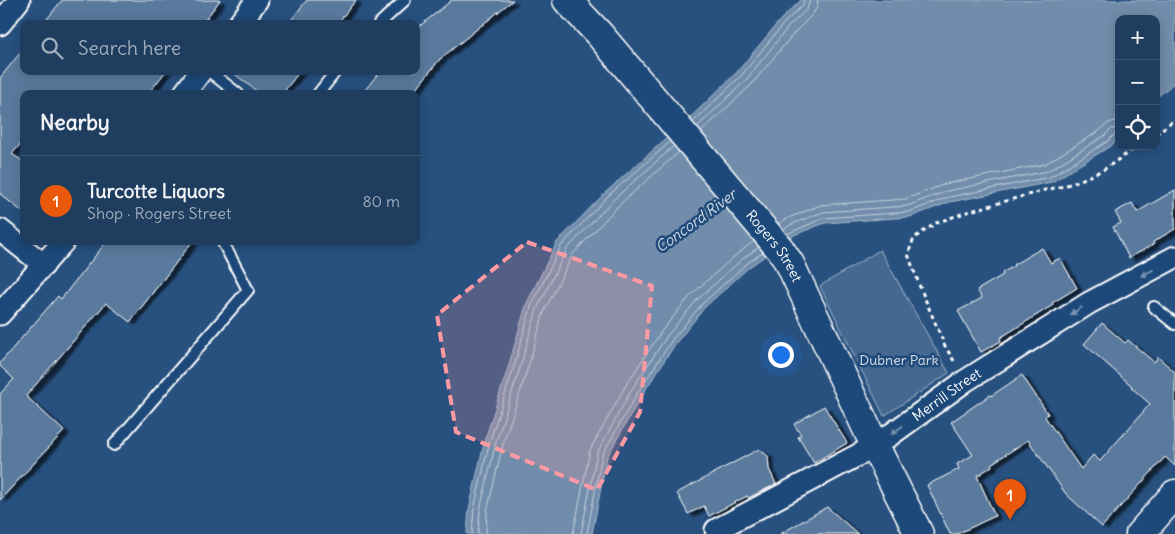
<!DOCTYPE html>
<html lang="en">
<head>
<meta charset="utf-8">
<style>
  body { margin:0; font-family:Delius,sans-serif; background:#264465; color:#f1f3f6 }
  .controls { position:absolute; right:15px; top:15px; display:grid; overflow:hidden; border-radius:10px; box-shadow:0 2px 12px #0003 }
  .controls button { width:45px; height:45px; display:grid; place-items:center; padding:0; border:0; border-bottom:1px solid #3c5674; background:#1e3d5f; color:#f1f3f6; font:25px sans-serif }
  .you { position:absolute; left:780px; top:354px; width:18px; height:18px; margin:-12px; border:4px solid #fff; border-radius:50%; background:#1a73e8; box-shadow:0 0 0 8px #1a73e833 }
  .badge { display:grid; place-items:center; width:32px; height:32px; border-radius:50%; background:#ea580c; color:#fff; font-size:16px; font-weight:700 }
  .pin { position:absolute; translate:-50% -41px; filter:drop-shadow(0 1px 2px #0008) }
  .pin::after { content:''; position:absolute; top:26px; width:18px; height:15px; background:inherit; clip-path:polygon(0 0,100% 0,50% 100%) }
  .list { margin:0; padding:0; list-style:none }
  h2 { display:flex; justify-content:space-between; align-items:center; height:65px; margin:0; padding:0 20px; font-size:21px }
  h2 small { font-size:16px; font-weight:400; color:#a1aebd }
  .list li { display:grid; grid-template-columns:32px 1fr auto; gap:15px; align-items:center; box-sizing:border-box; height:90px; padding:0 20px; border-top:1px solid #3c5674 }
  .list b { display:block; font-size:19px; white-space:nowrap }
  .list p { margin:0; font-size:16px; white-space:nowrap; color:#a1aebd }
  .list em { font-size:16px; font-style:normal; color:#a1aebd }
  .icon { flex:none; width:28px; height:28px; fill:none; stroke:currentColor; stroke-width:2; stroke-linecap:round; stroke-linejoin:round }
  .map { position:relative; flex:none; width:1175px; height:534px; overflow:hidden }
  .search { position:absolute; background:#1e3d5f; box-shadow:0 2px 12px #0003; left:20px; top:20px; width:400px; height:55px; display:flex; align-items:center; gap:12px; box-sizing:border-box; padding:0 18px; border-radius:10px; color:#a1aebd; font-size:19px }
  .panel { position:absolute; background:#1e3d5f; box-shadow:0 2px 12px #0003; left:20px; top:90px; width:400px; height:155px; border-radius:10px }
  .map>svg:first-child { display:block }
  .green { fill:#446890; stroke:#a2b4c8 }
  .water { fill:#718dab; stroke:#aabbcd }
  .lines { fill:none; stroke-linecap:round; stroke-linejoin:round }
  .shore { stroke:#c6d1dd; stroke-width:1 }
  .building { fill:#5a7a9d; stroke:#fff; filter:url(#shadow) }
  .lane-casing { stroke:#fff; stroke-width:14 }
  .street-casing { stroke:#fff; stroke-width:25 }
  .secondary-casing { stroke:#fff; stroke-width:31 }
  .path { stroke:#fff; stroke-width:3; stroke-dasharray:4 4; stroke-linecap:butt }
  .lane { stroke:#1f4a7a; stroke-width:10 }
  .street { stroke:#1f4a7a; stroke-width:21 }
  .secondary { stroke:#1f4a7a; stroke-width:28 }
  .oneway { fill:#7992af }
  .marked { fill:#ff9aa2; fill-opacity:0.2; stroke:#ff9aa2; stroke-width:4; stroke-dasharray:10 6; stroke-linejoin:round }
  .labels { text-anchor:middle; stroke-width:5; stroke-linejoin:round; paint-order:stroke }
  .street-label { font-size:14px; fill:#fff; stroke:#1f4a7a }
  .park-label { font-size:14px; fill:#dae1e9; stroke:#1f4a7a }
  .water-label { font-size:15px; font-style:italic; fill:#d4dde6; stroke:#1f4a7a }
</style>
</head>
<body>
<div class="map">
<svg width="1175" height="534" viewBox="0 0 1175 534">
  <defs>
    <filter id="shadow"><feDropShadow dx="5.5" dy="3" stdDeviation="1" flood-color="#0009"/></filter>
  </defs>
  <rect width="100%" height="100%" fill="#28517f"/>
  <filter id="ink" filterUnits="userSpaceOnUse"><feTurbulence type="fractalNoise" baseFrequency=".02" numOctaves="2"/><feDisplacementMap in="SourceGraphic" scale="10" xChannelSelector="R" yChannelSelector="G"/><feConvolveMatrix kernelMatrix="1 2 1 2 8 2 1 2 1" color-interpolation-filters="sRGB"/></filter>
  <g filter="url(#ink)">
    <path class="green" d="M880 250 949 373 884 416 820 286Z"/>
    <path class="water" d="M801 0H1175V82L1156 98V19H1119V137L1112 145 1052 182 950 202 910 217 825 223 794 235 748 268 705 307 676 343 642 395 607 457 592 534H467L469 509 485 439 508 368 526 305 557 242 606 192 696 112 737 72 781 19Z"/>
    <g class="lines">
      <path class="shore" d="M693 122 741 76 785 22 803 5 804 0
        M697 127 746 80 789 26 807 9 810 0
        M701 132 751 85 795 32 813 14 817 7 818 0
        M778 224 786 219 821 205 906 199 945 184 1045 164 1099 131 1108 123 1119 120
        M783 230 790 225 823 212 907 206 947 191 1048 171 1104 136 1111 129 1119 128
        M787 234 824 218 909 212 949 197 1050 177 1108 141 1114 135 1119 134
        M472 534 474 509 490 440 513 370 531 307 561 246 609 195 670 142
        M478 534 480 510 496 442 519 371 537 309 567 249 613 200 674 146
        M486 534 487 511 503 444 526 374 544 312 573 254 619 205 679 152
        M573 534 590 450 626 385 661 332 691 295 736 255 754 241
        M581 534 597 453 632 389 667 336 697 300 741 260 759 247
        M587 534 602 455 638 392 672 340 702 304 745 265 763 252"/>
    </g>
    <path class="building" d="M62 0H220L202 24H43Z
      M307 0H356L337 24H288Z
      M452 0H513L440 59 412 94H362L380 71H416V29Z
      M24 48V71H166L148 94H24V140L12 154 24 162V213L0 194V78Z
      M231 71H300L282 94H260Z
      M1175 190V229L1153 242 1154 244 1129 258 1113 227 1121 223 1115 212 1132 203 1137 212Z
      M107 241H193L130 322 106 303 26 396 64 431 0 500V394L14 379 0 366V363L58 296 61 299Z
      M1042 248 1051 263 1060 258 1077 288 1052 303 1053 305 1000 338 1001 341 981 352 958 311 982 298 977 290 1003 275 1002 273 1014 266 1013 265Z
      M1102 323 1125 343 1128 340 1154 362 1158 357 1175 372V466L1165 457 1102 527 1066 494 1028 440 991 464 992 466 977 476 995 516 957 534H950L927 485 959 469 957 464 973 455 951 422 974 406 990 395 991 396 1022 375 1048 414 1045 417 1081 469 1093 455 1100 461 1150 404 1131 387 1132 386 1084 344Z
      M824 406 847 443 814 463 798 437 801 435 794 424Z
      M759 449 768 456 769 469 776 484 748 498 747 496 709 516 704 506 688 514 677 493Z
      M827 507 858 534H780Z"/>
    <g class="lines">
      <defs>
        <path id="lane" d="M379 24 405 0
          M209 71 238 94
          M318 94 336 71
          M1154 307 1175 324
          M114 445 248 290 222 241"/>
        <g id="street">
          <path d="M0 24 19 0"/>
          <path d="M239 24 257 0"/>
          <path d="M184 94 201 71"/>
          <path d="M0 230 44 265"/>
          <path d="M0 314 64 241"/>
          <path id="s1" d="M716 530 875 446 965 381 1089 303 1175 257"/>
        </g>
        <g id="secondary">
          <path id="s2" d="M567 0 600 35 780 249 790 264 875 446 919 534"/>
          <path d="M1140 534 1175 494"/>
        </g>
      </defs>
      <use href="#lane" class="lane-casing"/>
      <use href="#street" class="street-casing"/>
      <use href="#secondary" class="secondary-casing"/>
      <path class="path" d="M1156 134 1175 119
        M954 361 945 346 920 287 908 254 914 238 936 223 967 212 1045 190 1064 186 1083 179 1103 170 1138 146"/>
      <use href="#lane" class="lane"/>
      <use href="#street" class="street"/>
      <use href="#secondary" class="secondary"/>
    </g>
    <defs><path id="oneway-solid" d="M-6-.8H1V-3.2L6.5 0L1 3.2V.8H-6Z" transform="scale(1.25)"/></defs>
    <g class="oneway">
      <use href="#oneway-solid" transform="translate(1147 273) rotate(152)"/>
      <use href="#oneway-solid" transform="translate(1076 311) rotate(148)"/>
      <use href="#oneway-solid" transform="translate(897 430) rotate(144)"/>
    </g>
  </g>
  <path class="marked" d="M527 242 652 286 640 412 597 490 456 432 437 315Z"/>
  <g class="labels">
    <g class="street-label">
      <text dy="5" stroke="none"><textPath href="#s2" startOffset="322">Rogers Street</textPath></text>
      <text dy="5" stroke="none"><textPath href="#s1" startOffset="268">Merrill Street</textPath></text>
    </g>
    <g class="park-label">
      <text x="899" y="365">Dubner Park</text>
    </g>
    <g class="water-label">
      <text transform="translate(696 221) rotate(-36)" y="5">Concord River</text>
    </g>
  </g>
</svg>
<div class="controls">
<button>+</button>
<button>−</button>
<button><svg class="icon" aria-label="locate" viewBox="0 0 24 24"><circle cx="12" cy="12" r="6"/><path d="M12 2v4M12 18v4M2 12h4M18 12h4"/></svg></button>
</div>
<div class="you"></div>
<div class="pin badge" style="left:1010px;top:520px">1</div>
<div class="search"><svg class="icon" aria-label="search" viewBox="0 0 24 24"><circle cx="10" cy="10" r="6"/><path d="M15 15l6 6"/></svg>Search here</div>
<section class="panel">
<h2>Nearby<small></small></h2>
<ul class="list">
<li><span class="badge">1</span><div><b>Turcotte Liquors</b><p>Shop · Rogers Street</p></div><em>80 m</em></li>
</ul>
</section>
</div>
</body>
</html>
